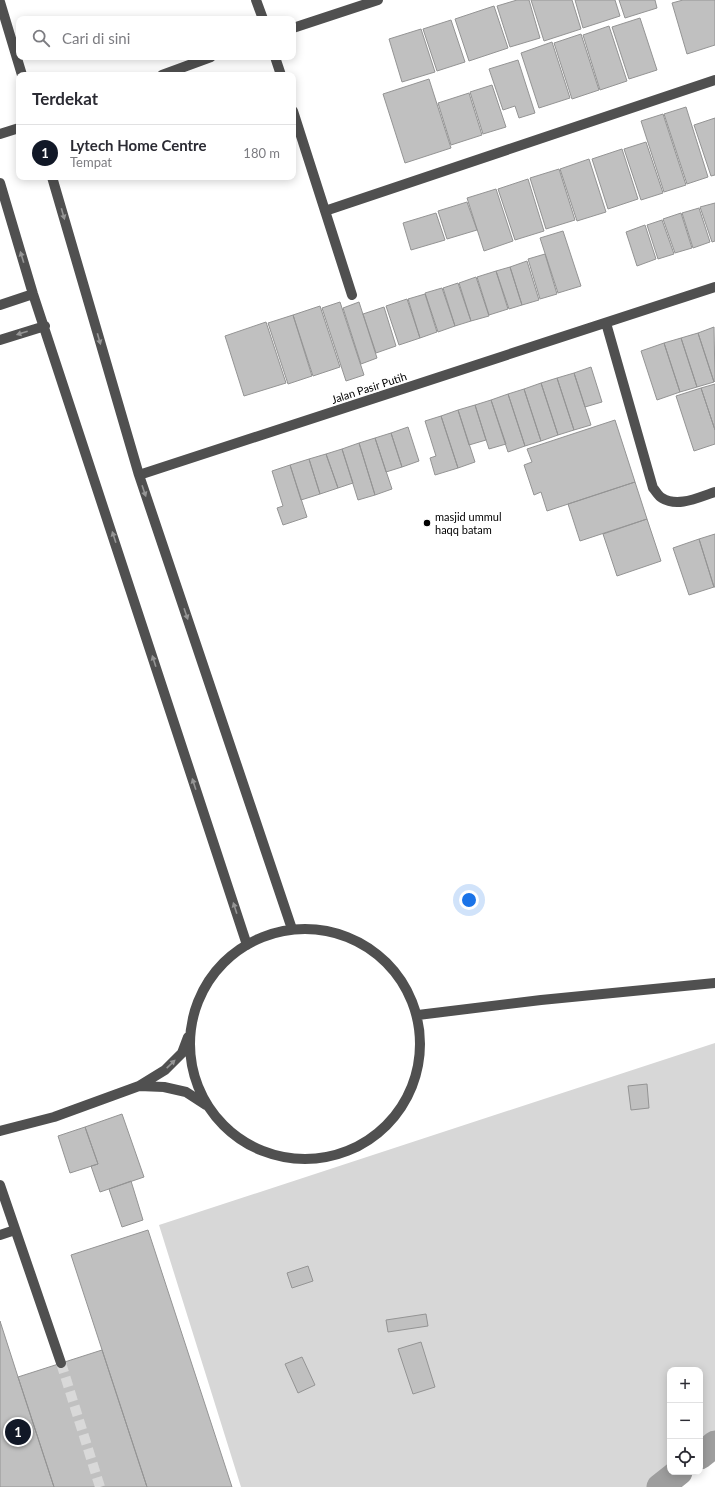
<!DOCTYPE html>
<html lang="id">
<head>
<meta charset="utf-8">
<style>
  body { margin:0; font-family:Lato,sans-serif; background:#f7f7f7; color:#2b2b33 }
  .controls { position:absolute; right:12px; bottom:12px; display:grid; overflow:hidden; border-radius:8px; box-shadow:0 2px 10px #0003 }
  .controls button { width:36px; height:36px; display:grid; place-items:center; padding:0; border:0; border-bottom:1px solid #e1e1e2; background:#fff; color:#2b2b33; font:20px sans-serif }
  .you { position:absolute; left:469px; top:900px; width:14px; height:14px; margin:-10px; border:3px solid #fff; border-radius:50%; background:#1a73e8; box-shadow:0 0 0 6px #1a73e833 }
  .badge { display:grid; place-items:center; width:26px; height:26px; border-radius:50%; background:#111827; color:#fff; font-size:13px; font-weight:700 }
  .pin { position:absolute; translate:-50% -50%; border:2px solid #fff; box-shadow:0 1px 4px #0006 }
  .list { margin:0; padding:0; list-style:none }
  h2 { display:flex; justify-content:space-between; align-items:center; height:52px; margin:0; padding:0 16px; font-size:17px }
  h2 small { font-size:13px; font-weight:400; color:#7c7c81 }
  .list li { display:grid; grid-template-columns:26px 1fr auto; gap:12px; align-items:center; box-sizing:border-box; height:56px; padding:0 16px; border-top:1px solid #e1e1e2 }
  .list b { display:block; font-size:15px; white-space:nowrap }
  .list p { margin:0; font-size:13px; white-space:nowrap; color:#7c7c81 }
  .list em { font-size:13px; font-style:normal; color:#7c7c81 }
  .icon { flex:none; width:22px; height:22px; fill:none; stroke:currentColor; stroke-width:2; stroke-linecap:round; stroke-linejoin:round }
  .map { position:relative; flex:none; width:715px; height:1487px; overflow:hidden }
  .search { position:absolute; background:#fff; box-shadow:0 2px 10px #0003; left:16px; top:16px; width:280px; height:44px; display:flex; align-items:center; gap:10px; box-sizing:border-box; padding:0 14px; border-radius:8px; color:#7c7c81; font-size:15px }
  .panel { position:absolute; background:#fff; box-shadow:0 2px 10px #0003; left:16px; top:72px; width:280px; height:108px; border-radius:8px }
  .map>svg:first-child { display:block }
  .green { fill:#d7d7d7 }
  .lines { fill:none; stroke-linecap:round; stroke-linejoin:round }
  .canal { stroke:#9e9e9e; stroke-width:27 }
  .building { fill:#c0c0c0; stroke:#949494 }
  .minor-tunnel { stroke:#d9d9d9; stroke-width:10; stroke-dasharray:10 5; stroke-linecap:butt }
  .minor { stroke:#505050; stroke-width:10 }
  .oneway { fill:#969696 }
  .poi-dot { fill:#000; stroke:#fff; stroke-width:1.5 }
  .labels { text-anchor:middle; stroke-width:4; stroke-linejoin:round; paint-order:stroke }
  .street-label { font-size:11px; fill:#000; stroke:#fff }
  .poi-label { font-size:11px; fill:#000; stroke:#fff; text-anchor:start }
</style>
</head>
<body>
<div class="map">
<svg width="715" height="1487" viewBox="0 0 715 1487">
  <rect width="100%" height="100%" fill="#fff"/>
  <path class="green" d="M715 1043V1444L700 1456V1370H670V1472H679L660 1487H241L159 1225Z"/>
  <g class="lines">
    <path class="canal" d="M700 1456 715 1444
      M660 1487 679 1472"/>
  </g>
  <path class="building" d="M517 0H529L540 38 510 47 497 6Z
    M531 0H572L581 29 544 41Z
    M575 0H615L620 16 583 28Z
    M619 0H655L657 8 625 18Z
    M683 0H715V45L687 54 672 3Z
    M494 6 508 48 469 61 455 19Z
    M640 18 657 70 629 79 612 27Z
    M451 20 465 62 437 71 423 29Z
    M609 26 627 81 600 90 583 35Z
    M421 29 435 72 402 82 389 39Z
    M581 34 599 90 572 99 554 43Z
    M552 42 570 98 539 108 521 53Z
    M518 60 535 113 519 118 515 106 503 110 489 69Z
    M429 79 451 148 405 163 383 94Z
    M492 85 506 127 483 134 470 92Z
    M469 93 482 135 451 145 438 103Z
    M686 107 708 177 687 184 664 114Z
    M663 114 686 185 664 192 641 121Z
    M715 118V175L711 176 694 125Z
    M646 142 663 193 641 200 624 149Z
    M622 149 638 199 608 209 592 159Z
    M589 159 606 212 577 221 560 169Z
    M559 169 575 220 546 229 530 178Z
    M528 179 544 231 515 240 498 189Z
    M496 189 513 241 484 251 467 198Z
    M467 202 477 230 447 239 438 211Z
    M715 203V241L712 242 700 207Z
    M699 208 710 242 693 248 682 213Z
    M436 213 445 240 411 250 403 223Z
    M681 213 692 248 675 253 663 219Z
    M662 220 674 254 658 259 647 225Z
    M645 225 656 259 637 266 626 232Z
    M563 231 581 286 558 293 540 238Z
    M545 254 557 294 540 299 528 259Z
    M527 261 539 300 522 305 510 267Z
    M510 267 522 305 509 309 496 271Z
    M496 271 508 309 489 315 477 277Z
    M476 277 489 316 471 321 459 283Z
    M458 283 471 321 455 326 443 288Z
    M442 288 455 326 438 332 425 293Z
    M425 294 437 332 420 338 408 299Z
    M407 299 420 338 399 345 386 306Z
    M340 302 364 375 346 381 322 308Z
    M359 302 377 358 361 364 343 308Z
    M320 306 340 367 313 376 293 315Z
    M384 307 396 346 376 353 363 314Z
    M293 315 312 376 288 384 268 323Z
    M266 322 286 383 244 396 225 336Z
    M714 327 715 381 714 382 698 333Z
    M698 333 714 382 697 387 681 338Z
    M681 338 697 387 680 392 664 343Z
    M664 343 680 392 657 400 641 351Z
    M591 367 602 402 585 407 574 373Z
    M574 373 591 425 574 430 557 378Z
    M557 378 574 430 558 435 541 383Z
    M541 383 558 435 541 441 524 389Z
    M715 384V430L701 388Z
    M701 388 715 430V444L694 451 676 396Z
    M524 389 541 441 525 446 508 394Z
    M508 394 525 446 508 452 491 400Z
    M491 400 506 444 489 449 475 405Z
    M475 405 486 440 469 445 458 410Z
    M458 410 475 462 458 468 441 416Z
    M441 416 458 468 435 475 430 458 436 456 425 421Z
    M615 420 635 482 547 511 541 492 534 495 524 465 532 462 527 449Z
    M408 427 419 461 402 467 391 433Z
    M391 433 402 467 386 472 375 438Z
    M375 438 392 489 375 495 359 443Z
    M359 443 375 495 358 500 342 449Z
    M342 449 353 483 338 488 326 454Z
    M326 454 338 488 320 494 309 459Z
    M309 459 320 494 301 500 290 465Z
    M290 465 307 517 283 525 277 508 283 506 272 471Z
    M635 482 647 519 580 541 568 504Z
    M647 519 661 561 617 576 603 534Z
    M715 534V587H714L699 539Z
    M699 539 714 587 689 595 673 548Z
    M647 1084 649 1108 631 1110 628 1086Z
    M122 1114 144 1177 100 1192 91 1166 98 1164 85 1127Z
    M85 1127 98 1164 70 1173 58 1136Z
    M131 1181 143 1220 122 1227 109 1189Z
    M148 1230 232 1487H147L71 1255Z
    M308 1266 313 1281 292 1288 287 1273Z
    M426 1314 428 1326 388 1332 386 1320Z
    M0 1321 18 1377 54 1487H0Z
    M421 1342 435 1387 413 1394 398 1349Z
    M102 1350 147 1487H54L18 1377Z
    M302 1357 315 1385 298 1393 285 1364Z"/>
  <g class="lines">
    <path class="minor-tunnel" d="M61 1363 100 1487"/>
    <path class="minor" d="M256 0 263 19
      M0 2 22 75
      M293 28 378 0
      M275 57 281 75
      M162 75 211 57
      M293 111 352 295
      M0 134 19 128
      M52 177 139 475 292 929
      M0 183 33 294 247 945
      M325 211 715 80
      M0 305 33 294
      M606 323 653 488C656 491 658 496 662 498 678 508 699 497 715 492
      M0 340 45 326
      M139 475 715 287
      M190 1044a115 115 0 1 1 230 0a115 115 0 1 1-230 0Z
      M418 1015 541 1000 715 983
      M139 1086 164 1087 186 1092 206 1105
      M0 1131 54 1117 139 1086 165 1070 182 1053 188 1037
      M0 1185 61 1363
      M0 1235 15 1230"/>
  </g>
  <defs><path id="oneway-solid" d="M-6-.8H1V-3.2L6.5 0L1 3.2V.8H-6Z"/></defs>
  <g class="oneway">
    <use href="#oneway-solid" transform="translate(63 214) rotate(74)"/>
    <use href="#oneway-solid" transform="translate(22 257) rotate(-107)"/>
    <use href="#oneway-solid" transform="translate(22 333) rotate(162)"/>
    <use href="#oneway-solid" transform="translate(99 339) rotate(74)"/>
    <use href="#oneway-solid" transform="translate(144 491) rotate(71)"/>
    <use href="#oneway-solid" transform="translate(114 537) rotate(-108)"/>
    <use href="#oneway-solid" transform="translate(186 614) rotate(71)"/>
    <use href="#oneway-solid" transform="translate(154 661) rotate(-108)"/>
    <use href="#oneway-solid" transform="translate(194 784) rotate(-108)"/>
    <use href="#oneway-solid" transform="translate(235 908) rotate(-108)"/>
    <use href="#oneway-solid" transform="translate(171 1064) rotate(-44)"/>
  </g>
  <circle class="poi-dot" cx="427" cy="523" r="4"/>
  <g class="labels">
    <g class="street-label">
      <text transform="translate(369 388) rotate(-18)" y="4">Jalan Pasir Putih</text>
    </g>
    <g class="poi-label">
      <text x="435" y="521">masjid ummul<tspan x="435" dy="13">haqq batam</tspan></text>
    </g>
  </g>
</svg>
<div class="controls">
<button>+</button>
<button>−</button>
<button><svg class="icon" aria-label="locate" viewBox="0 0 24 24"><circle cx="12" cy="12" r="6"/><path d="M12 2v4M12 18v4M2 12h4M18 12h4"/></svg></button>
</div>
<div class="you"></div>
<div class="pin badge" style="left:18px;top:1432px">1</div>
<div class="search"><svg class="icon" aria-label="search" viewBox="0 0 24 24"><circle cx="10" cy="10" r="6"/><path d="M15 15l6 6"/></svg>Cari di sini</div>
<section class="panel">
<h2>Terdekat<small></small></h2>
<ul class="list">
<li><span class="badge">1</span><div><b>Lytech Home Centre</b><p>Tempat</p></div><em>180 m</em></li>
</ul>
</section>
</div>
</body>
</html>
